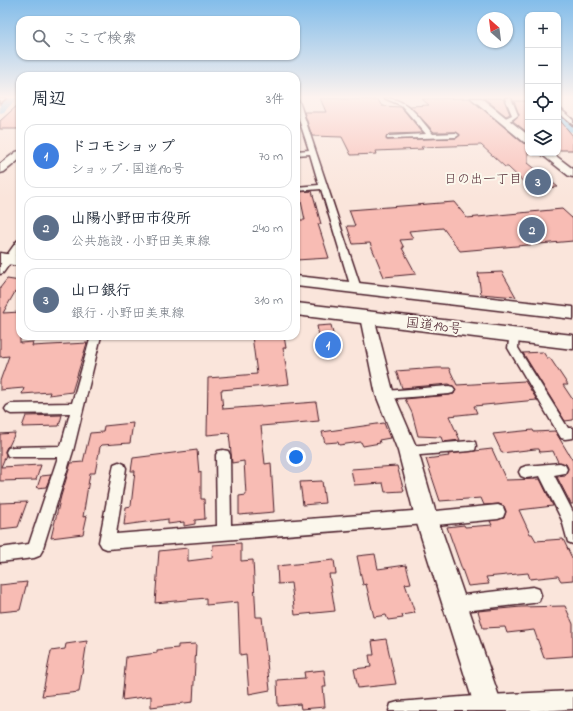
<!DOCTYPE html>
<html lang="ja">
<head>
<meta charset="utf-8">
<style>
  body { margin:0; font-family:"Indie Flower","Klee One",sans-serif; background:#f2f2f3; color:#1f2937 }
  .controls { position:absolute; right:12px; top:12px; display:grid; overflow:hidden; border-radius:8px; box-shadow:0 1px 3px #0004 }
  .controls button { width:36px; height:36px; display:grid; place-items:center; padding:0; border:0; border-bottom:1px solid #e0e1e3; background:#fff; color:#1f2937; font:20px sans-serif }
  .compass { position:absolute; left:477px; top:12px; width:36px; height:36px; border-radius:50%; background:#fff; box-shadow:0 1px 3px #0004; rotate:332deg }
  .you { position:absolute; left:296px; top:457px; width:14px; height:14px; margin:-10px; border:3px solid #fff; border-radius:50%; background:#1a73e8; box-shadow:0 0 0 6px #1a73e833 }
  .badge { display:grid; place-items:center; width:26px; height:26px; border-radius:50%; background:#1f6fb2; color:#fff; font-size:13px; font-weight:700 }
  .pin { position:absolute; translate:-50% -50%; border:2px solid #fff; box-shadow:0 1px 4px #0006 }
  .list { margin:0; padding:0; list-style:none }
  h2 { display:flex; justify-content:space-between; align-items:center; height:52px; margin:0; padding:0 16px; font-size:17px }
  h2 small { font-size:13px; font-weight:400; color:#747a83 }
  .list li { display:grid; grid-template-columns:26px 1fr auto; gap:12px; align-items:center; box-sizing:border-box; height:64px; margin:0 8px 8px; padding:0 8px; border:1px solid #e0e1e3; border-radius:12px }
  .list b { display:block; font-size:15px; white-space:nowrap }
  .list p { margin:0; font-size:13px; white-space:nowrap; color:#747a83 }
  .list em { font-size:13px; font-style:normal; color:#747a83 }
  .icon { flex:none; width:22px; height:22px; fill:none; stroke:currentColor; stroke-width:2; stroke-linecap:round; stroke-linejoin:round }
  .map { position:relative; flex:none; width:573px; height:711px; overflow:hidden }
  .search { position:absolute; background:#fff; box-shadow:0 1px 3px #0004; left:16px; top:16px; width:284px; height:44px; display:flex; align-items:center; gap:10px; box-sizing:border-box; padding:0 14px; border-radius:12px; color:#747a83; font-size:15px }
  .panel { position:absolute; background:#fff; box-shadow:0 1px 3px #0004; left:16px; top:72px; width:284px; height:268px; border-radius:12px }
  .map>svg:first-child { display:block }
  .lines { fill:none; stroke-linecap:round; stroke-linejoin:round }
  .river { fill:#8ccaec; fill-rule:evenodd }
  .building { fill:#f8bcb4; stroke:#4a1f2b }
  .street-casing { stroke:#4a1f2b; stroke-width:3 }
  .secondary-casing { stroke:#4a1f2b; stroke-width:3 }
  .primary-casing { stroke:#4a1f2b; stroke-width:3 }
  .highway-casing { stroke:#4a1f2b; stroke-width:3 }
  .street { fill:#fbf7ec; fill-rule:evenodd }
  .secondary { fill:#fbf7ec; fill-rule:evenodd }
  .primary { fill:#fbf7ec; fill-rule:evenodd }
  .highway { fill:#fbf7ec; fill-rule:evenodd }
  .labels { text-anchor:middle; stroke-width:4; stroke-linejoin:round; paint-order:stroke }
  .far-neighbourhood-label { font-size:13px; fill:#4a1f2b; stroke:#fbf7ec }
  .street-label { font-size:14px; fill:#4a1f2b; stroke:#fbf7ec }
</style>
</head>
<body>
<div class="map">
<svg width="573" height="711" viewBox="0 0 573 711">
  <rect width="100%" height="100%" fill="#fae5db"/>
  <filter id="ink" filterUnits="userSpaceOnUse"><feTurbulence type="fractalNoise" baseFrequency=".025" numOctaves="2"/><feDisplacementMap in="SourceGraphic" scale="8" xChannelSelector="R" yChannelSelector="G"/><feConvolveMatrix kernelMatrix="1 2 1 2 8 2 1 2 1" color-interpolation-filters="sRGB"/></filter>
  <g filter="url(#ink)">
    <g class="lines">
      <path class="river" d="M4 98H17L4 112 0 113V102Z
        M558 110 562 111 573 121V132L568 131 558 121Z"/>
    </g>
    <path class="building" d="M320 98 378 100 382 106 401 107 423 133 389 134 386 137 387 140 457 138 460 135 456 132H434L410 106 429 105 422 99 470 98 523 143 528 144V163L558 187 531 189 508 167H505L481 145 421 147 423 149 376 151 377 154 351 155 342 137 312 136 304 112H326Z
      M484 98H501L504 100 510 114 506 116Z
      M514 101H528V133L513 121 519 115Z
      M20 103V129H0V121Z
      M558 118 573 136V150H558Z
      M312 191 321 224H318L329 258 296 260V220H305L299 192Z
      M454 202 467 218 562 209 573 219V241L460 251 443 228 409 231 413 239 400 240 404 248H402L416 274 384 277 370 243 353 244 347 226H355L349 210Z
      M502 272 516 297 481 294 478 273Z
      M7 279 20 281V292H15L3 313 20 312V343L33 342 32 346 87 343 72 392 49 395 50 392 22 394 24 388 0 390V381L9 356 0 357V288Z
      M331 325 338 355 323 356 317 326Z
      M252 336H284L286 348H283L289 384 221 390 223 409 316 402 319 421 261 426 265 464 271 463 274 512 239 515V496L246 495 244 461 232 463 229 433 207 435 208 378 257 374Z
      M543 352 547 358H550L568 385H563L573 400V420L565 421 523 353Z
      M437 368H449L457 385 525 381 537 400 474 406 477 413 449 416 460 440 443 442 441 437 418 436 412 413 405 399 449 395 454 394 456 389 453 386 449 384 402 388 396 371Z
      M62 415 59 426 22 427 26 416Z
      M133 423 130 443 102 445 100 447 95 473H90L83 517 87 516 83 534 51 538 61 496 71 463 83 462 90 433 103 432 104 426Z
      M384 423 390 438 379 440 380 443 363 446 361 442 339 445 338 442 325 443 322 432Z
      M533 430 534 432 555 431 573 461V504H571L557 477 565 476 568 468 566 464 558 462 553 451 540 452 539 449H535L502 453 493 434Z
      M15 433 9 446 7 447 5 451 6 455 1 467 41 465 36 480 0 481V434Z
      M492 449 506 480 540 479 553 506 519 510 530 534H532L536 541 563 539 573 560V580L561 581 558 576 530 579 528 573 486 577 489 584 468 586 447 527 464 525 465 527 492 525 490 521 504 518 506 511 504 506 499 504 484 505 481 498 440 501 426 459 449 456 448 454Z
      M197 450 199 473 201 472V499H204L205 519 195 520V524L184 526V522L168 524V519L124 525 126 507 131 506 135 471H131L133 458Z
      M397 466 404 491 385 492 383 483 354 485 351 469Z
      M51 475 46 487 37 488 41 476Z
      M322 481 325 503 303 505 300 482Z
      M27 502 18 527 0 529V503Z
      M241 543V561L253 560 256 617H262L270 690 249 694 246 654 240 655 238 602 206 605V598L155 603 159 551 188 548V561L212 558 213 545Z
      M375 554 378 569 406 565 411 583 405 584 415 613 402 615 403 618 388 620 386 615 374 617 366 584 363 585 357 556Z
      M334 560 336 574H329L335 611 295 615 291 583 278 584 277 566Z
      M27 582 20 610 0 612V585Z
      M565 606 573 624V656L544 658 534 630 507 633 505 627 483 628 478 611 521 607Z
      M386 639 396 684 358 688 354 669 371 667 369 655H374L372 641Z
      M87 641 79 692 42 696 51 651 65 649 66 644Z
      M196 644 193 702 151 707V696L122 700 126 657 157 653V650L178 648V645Z
      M324 670 326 687H323L325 707 301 709 300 704 278 706 277 680 305 678 304 672Z"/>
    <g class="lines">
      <defs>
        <path id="street" d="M0 98H6L0 103Z
          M384 98C408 98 419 118 433 134L456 133 459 135 456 137 387 139V137L389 136 426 134 401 105Z
          M505 98H511L518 115C514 119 507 123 501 122V120L512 115Z
          M296 99 299 101 361 288 359 290H353L351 288 321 189 296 191V187L319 185 310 154 296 155V151L309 150 296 110Z
          M558 107 573 120V125L558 112Z
          M20 240V249L3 273 0 274V265L17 241Z
          M514 331 518 333 519 335 518 348 568 428H573V438L565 439 561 438 508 348 510 333Z
          M91 336H101L73 451 42 551 39 556 34 558 0 562V548L29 544 58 457H13L8 456 6 452 8 448 13 447 61 446 70 413 11 414 7 412 5 409 7 406 11 404 72 403Z
          M449 386 453 387 455 390 453 393 449 394 385 399 381 398 379 395 381 392 385 391Z
          M470 441 475 442 476 446 475 450 470 451 408 456 403 455 401 451 403 447 408 446Z
          M223 450 228 451 230 455 231 525 426 510 436 511 498 505 503 507 505 512 503 517 498 519 436 525 426 524 107 549 102 547 99 542 114 464 119 462 124 464 126 468 116 534 217 526 216 455 218 451Z
          M560 463 565 465 567 469 565 473 554 475 573 512V544L568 542 562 520 540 476 526 478 521 476 519 472 521 468 526 466Z
          M533 587 539 589 541 595 539 601 533 603 455 612 449 610 447 604 449 598 455 596Z
          M573 691V709L536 711H389L391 704 398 702 488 695Z"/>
        <path id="secondary" d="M367 312 372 314 374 317 394 395 418 451 437 517 504 711H476L415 517 398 451 376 395 360 317 362 314Z"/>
        <path id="primary" d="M471 98H481L528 135V143L524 142Z
          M20 151V159L4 172 0 173V164L16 152Z
          M540 153H552L573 169V177L569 176Z"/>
        <path id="highway" d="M0 253 20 256V266L0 263Z
          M296 276 573 307V319L296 286Z
          M296 303 573 335V349L296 315Z"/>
      </defs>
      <use href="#street" class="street-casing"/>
      <use href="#secondary" class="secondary-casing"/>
      <use href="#primary" class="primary-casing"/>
      <use href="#highway" class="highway-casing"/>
      <use href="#street" class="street"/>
      <use href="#secondary" class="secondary"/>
      <use href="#primary" class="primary"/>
      <use href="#highway" class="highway"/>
    </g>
  </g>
  <linearGradient id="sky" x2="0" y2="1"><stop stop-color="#83bdea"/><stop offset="0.49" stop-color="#fdf3ef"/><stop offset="1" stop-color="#fdf3ef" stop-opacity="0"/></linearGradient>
  <rect width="573" height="198" fill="url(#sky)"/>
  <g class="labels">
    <g class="far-neighbourhood-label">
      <text x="483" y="183">日の出一丁目</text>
    </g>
    <g class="street-label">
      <text transform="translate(434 325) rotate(7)" y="5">国道190号</text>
    </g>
  </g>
</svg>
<div class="controls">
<button>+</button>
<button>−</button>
<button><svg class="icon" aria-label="locate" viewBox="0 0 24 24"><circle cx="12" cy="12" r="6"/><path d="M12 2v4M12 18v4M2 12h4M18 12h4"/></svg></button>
<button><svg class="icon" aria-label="layers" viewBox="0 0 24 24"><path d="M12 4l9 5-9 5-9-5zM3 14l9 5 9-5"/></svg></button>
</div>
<svg class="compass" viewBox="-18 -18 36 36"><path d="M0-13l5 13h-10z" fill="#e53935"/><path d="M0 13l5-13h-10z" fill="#747a83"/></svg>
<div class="you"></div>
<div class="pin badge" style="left:328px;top:345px;background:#3f7fe0">1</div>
<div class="pin badge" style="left:532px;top:230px;background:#5c6f8a">2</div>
<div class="pin badge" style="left:538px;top:182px;background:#5c6f8a">3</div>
<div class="search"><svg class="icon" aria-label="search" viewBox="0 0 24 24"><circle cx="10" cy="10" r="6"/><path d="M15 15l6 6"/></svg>ここで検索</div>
<section class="panel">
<h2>周辺<small>3件</small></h2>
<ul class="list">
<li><span class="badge" style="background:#3f7fe0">1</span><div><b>ドコモショップ</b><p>ショップ · 国道190号</p></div><em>70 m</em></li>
<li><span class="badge" style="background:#5c6f8a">2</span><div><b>山陽小野田市役所</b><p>公共施設 · 小野田美東線</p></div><em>240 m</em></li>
<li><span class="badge" style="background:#5c6f8a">3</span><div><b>山口銀行</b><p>銀行 · 小野田美東線</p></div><em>310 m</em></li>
</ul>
</section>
</div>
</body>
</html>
